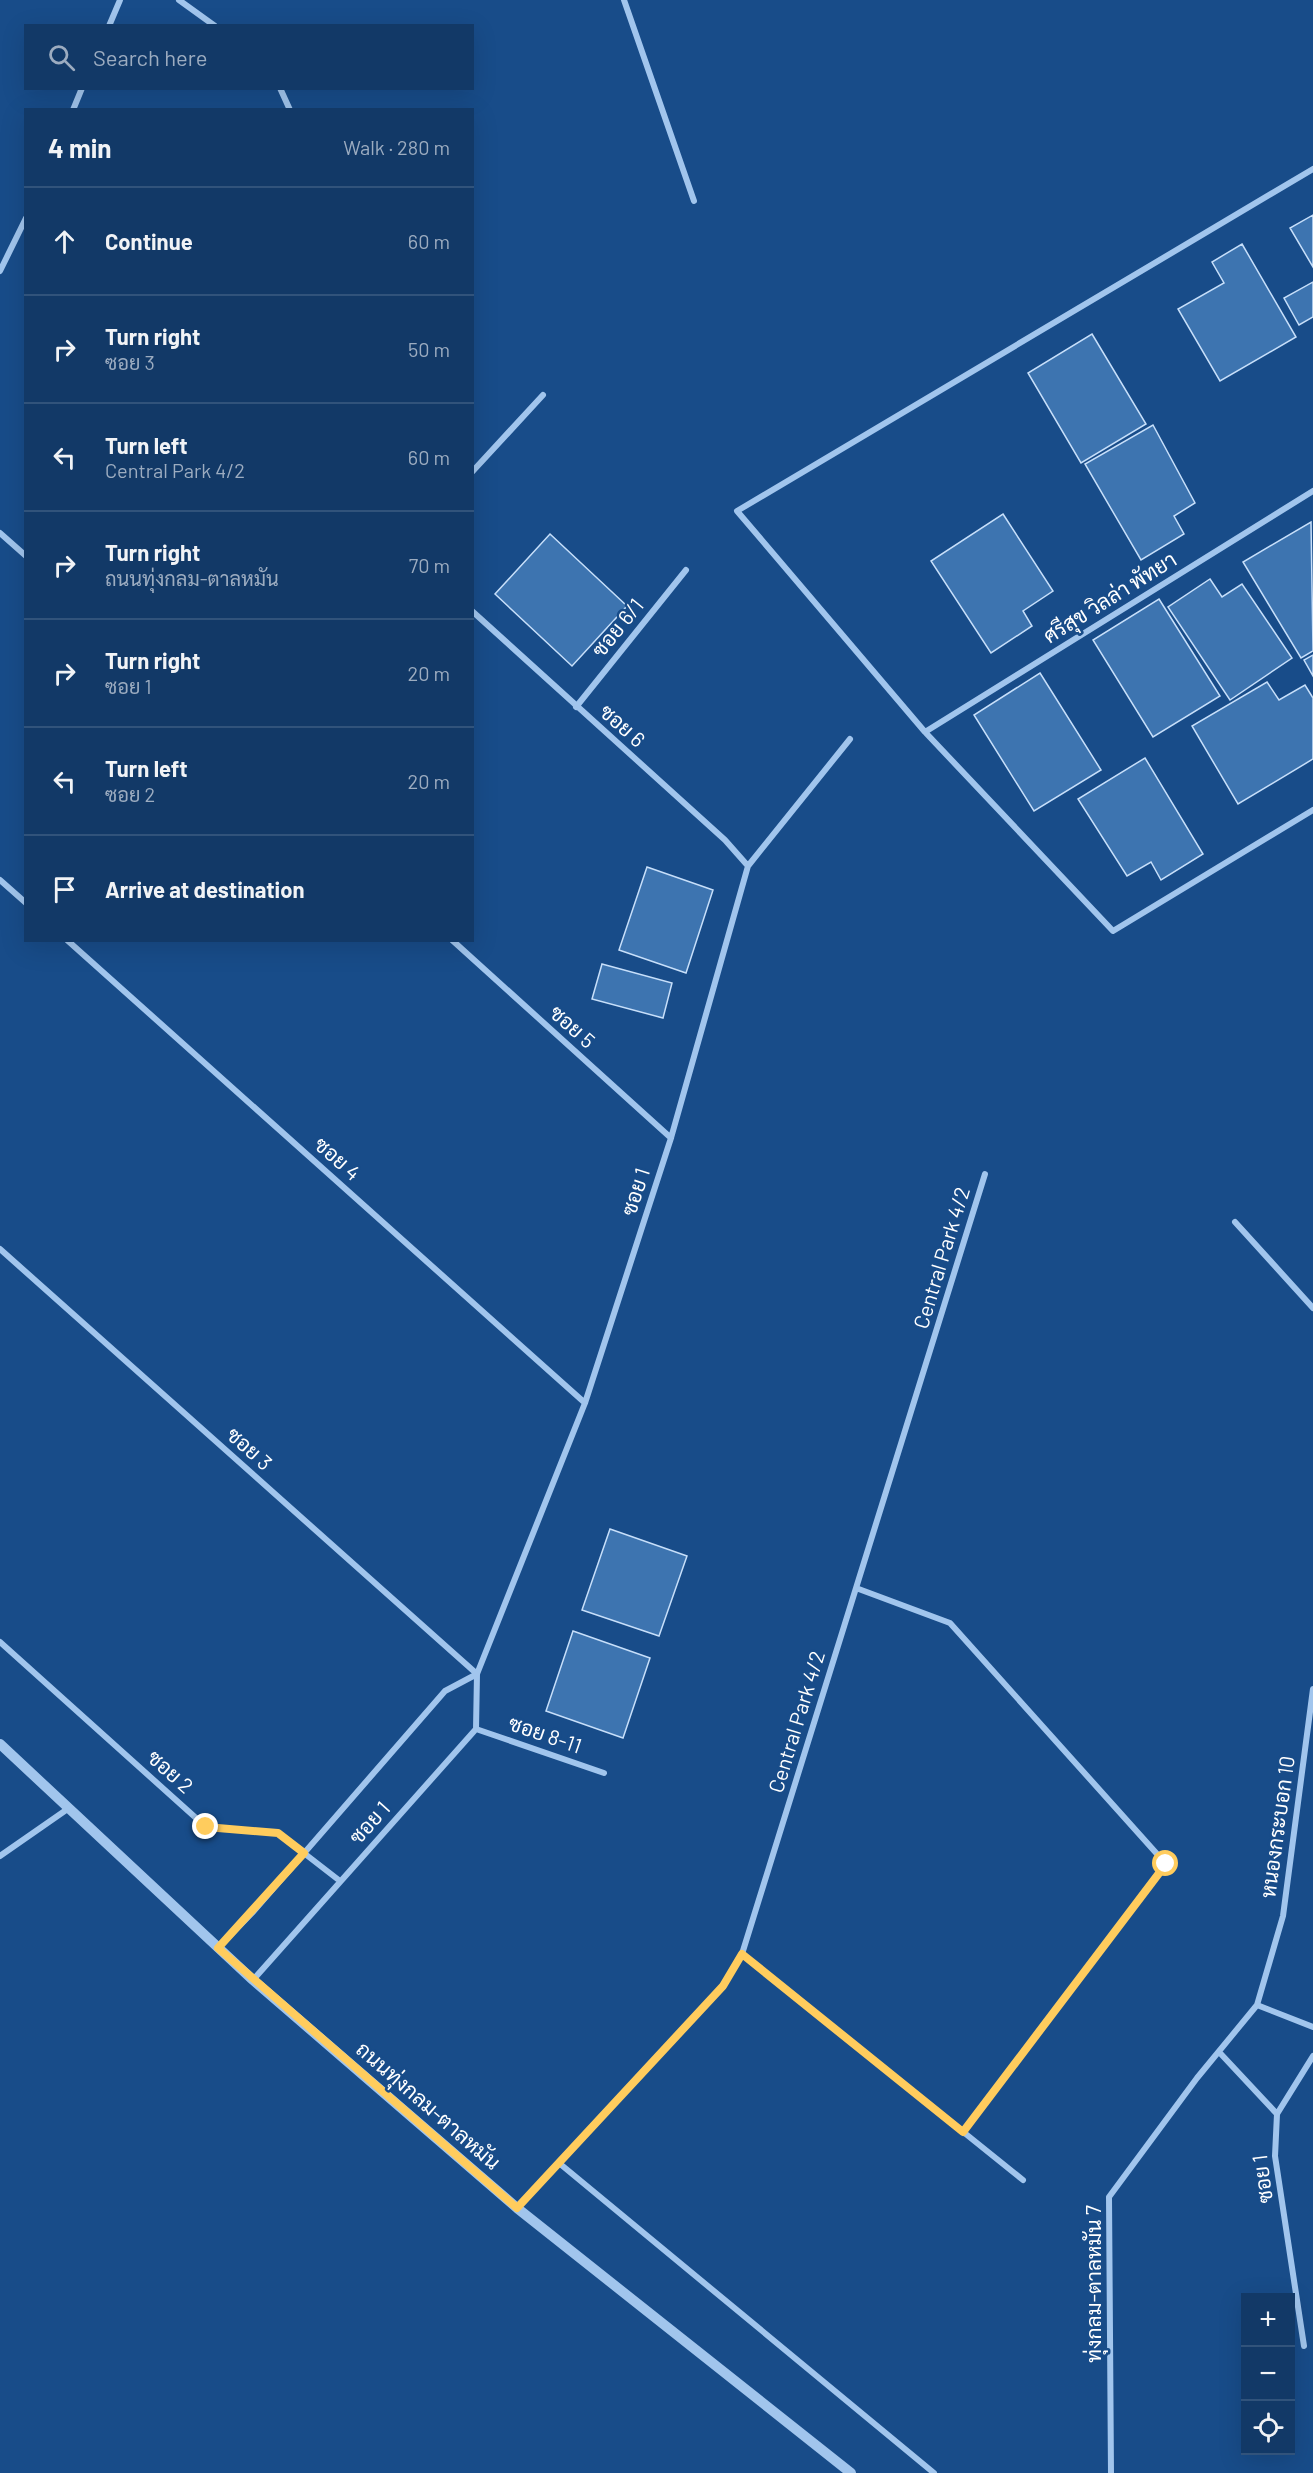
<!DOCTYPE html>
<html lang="en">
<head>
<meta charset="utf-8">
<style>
  body { margin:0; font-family:Barlow,Sarabun,sans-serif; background:#1f4470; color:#f1f3f6 }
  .controls { position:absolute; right:18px; bottom:18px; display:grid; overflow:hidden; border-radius:0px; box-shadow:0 6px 24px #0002 }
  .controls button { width:54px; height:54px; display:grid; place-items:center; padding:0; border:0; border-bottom:2px solid #31537b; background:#123967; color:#f1f3f6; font:30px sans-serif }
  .stop { position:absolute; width:18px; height:18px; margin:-14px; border:4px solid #ffcc5d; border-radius:50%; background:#fff }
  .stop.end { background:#ffcc5d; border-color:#fff; box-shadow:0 2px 6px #0008 }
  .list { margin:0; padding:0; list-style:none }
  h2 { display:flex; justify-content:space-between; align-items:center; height:78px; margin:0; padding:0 24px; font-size:26px }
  h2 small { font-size:20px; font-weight:400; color:#9cacc0 }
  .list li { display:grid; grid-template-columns:39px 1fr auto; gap:18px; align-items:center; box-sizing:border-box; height:108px; padding:0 24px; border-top:2px solid #31537b }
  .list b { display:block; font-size:22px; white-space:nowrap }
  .list p { margin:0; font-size:20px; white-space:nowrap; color:#9cacc0 }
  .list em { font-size:20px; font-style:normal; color:#9cacc0 }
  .icon { flex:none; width:33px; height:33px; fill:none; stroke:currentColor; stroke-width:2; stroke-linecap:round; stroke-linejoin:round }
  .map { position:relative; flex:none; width:1313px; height:2473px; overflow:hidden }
  .search { position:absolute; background:#123967; box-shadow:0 6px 24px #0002; left:24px; top:24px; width:450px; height:66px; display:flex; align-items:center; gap:15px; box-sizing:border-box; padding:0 21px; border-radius:0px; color:#9cacc0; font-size:22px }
  .panel { position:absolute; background:#123967; box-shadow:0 6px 24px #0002; left:24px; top:108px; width:450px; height:834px; border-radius:0px }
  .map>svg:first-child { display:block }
  .building { fill:#3d74b0; stroke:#c7dffa; stroke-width:1.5 }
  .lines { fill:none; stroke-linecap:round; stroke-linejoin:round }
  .minor { stroke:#a1c5ed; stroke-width:6 }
  .tertiary { stroke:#a1c5ed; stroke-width:10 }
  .route { stroke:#ffcc5d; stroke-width:8 }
  .labels { text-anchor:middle; stroke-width:5; stroke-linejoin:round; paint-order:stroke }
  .street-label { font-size:21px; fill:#fff; stroke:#184c89 }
</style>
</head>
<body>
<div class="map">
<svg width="1313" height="2473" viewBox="0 0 1313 2473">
  <rect width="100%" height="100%" fill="#184c89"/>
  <path class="building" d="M1313 215V267L1290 228Z
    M1242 244 1296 337 1220 381 1178 309 1224 283 1212 262Z
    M1313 282V317L1299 325 1284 298Z
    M1092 334 1146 424 1081 463 1028 373Z
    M1153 425 1195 503 1174 516 1184 534 1141 560 1085 464Z
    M1003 514 1053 591 1023 611 1032 626 991 653 931 561Z
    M1311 522 1313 651 1301 658 1243 562Z
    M550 534 627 606 572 666 495 594Z
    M1210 579 1222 597 1242 584 1292 658 1230 700 1168 607Z
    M1159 599 1220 696 1153 737 1093 640Z
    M1313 655V676L1304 660Z
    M1040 673 1101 770 1034 811 974 715Z
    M1267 682 1279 700 1305 685 1313 698V759L1238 804 1192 726Z
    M1145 758 1203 854 1161 880 1151 862 1127 876 1078 799Z
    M647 867 713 890 686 973 619 950Z
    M602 964 672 983 663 1018 592 999Z
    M610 1529 687 1556 659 1636 582 1610Z
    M573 1631 650 1658 623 1738 546 1711Z"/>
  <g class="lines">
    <path class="minor" d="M179 0 215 26
      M624 0 694 201
      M109 26 120 0
      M280 88 290 110
      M73 110 82 88
      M1313 169 737 511 925 732 1113 931 1313 810
      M0 271 26 218
      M472 472 543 395
      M0 533 26 556
      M472 611 725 840 748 866
      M576 707 686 570
      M925 732 1313 491
      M0 880 26 903
      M67 940 585 1403
      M452 940 671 1138
      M1235 1222 1313 1308
      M0 1249 477 1674
      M856 1588 950 1623 1166 1864 963 2132
      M0 1642 206 1827 278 1833 340 1881
      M476 1729 604 1773
      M0 1856 69 1808
      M218 1948 252 1913 445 1691 477 1674
      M742 1954 1023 2180
      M253 1980 476 1729 477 1674 585 1403 671 1138 748 866 850 739
      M1257 2005 1313 2027
      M1220 2053 1277 2114
      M559 2163 934 2473
      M517 2208 723 1986 742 1954 985 1174
      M1304 2346 1275 2156 1277 2114 1313 2056
      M1111 2473 1109 2197 1197 2078 1257 2005 1283 1916 1313 1689"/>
    <path class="tertiary" d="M0 1744 253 1980 517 2208 851 2473"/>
  </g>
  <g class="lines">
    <path class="route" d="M206 1827 278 1833 304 1853 218 1948 517 2208 723 1986 742 1954 963 2132 1166 1864"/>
  </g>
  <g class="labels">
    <g class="street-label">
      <text transform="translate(1110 598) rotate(-32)" y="7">ศรีสุข วิลล่า พัทยา</text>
      <text transform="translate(618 628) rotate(-51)" y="7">ซอย 6/1</text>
      <text transform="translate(622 726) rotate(42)" y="7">ซอย 6</text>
      <text transform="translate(572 1027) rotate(42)" y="7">ซอย 5</text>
      <text transform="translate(337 1159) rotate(42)" y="7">ซอย 4</text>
      <text transform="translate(636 1192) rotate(-72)" y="7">ซอย 1</text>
      <text transform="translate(942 1258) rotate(-73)" y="7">Central Park 4/2</text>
      <text transform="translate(249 1449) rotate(42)" y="7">ซอย 3</text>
      <text transform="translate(797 1722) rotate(-73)" y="7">Central Park 4/2</text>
      <text transform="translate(545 1735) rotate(19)" y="7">ซอย 8-11</text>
      <text transform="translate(170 1772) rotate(42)" y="7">ซอย 2</text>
      <text transform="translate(370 1823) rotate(-48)" y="7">ซอย 1</text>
      <text transform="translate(1278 1827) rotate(-82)" y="7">หนองกระบอก 10</text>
      <text transform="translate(428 2106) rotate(41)" y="7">ถนนทุ่งกลม-ตาลหมัน</text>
      <text transform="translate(1263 2179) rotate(-97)" y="7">ซอย 1</text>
      <text transform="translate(1094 2284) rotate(-90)" y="7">ทุ่งกลม-ตาลหมัน 7</text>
    </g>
  </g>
</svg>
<div class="controls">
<button>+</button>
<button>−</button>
<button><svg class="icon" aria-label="locate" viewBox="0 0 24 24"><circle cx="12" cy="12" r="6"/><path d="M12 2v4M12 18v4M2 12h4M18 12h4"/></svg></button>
</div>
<div class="stop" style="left:1166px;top:1864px"></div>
<div class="stop end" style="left:206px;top:1827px"></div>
<div class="search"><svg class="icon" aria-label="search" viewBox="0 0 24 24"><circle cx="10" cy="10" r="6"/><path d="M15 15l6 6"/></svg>Search here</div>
<section class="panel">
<h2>4 min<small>Walk · 280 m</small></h2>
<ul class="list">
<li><svg class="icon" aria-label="ahead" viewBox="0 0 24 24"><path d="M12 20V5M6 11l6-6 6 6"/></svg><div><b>Continue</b></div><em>60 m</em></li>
<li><svg class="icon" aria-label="right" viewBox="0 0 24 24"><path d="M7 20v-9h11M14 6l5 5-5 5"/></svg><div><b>Turn right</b><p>ซอย 3</p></div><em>50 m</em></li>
<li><svg class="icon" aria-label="left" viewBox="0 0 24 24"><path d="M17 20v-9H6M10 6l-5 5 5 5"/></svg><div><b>Turn left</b><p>Central Park 4/2</p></div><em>60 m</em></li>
<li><svg class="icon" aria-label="right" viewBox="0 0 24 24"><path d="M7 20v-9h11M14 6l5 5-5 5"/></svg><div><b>Turn right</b><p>ถนนทุ่งกลม-ตาลหมัน</p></div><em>70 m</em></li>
<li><svg class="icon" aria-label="right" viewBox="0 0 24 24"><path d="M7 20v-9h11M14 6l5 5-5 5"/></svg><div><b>Turn right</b><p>ซอย 1</p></div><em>20 m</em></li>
<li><svg class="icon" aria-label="left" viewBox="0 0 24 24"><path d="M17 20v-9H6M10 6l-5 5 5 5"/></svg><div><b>Turn left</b><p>ซอย 2</p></div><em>20 m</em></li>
<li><svg class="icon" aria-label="arrive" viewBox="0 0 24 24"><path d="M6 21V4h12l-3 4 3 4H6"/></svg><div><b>Arrive at destination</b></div></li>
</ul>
</section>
</div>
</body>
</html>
